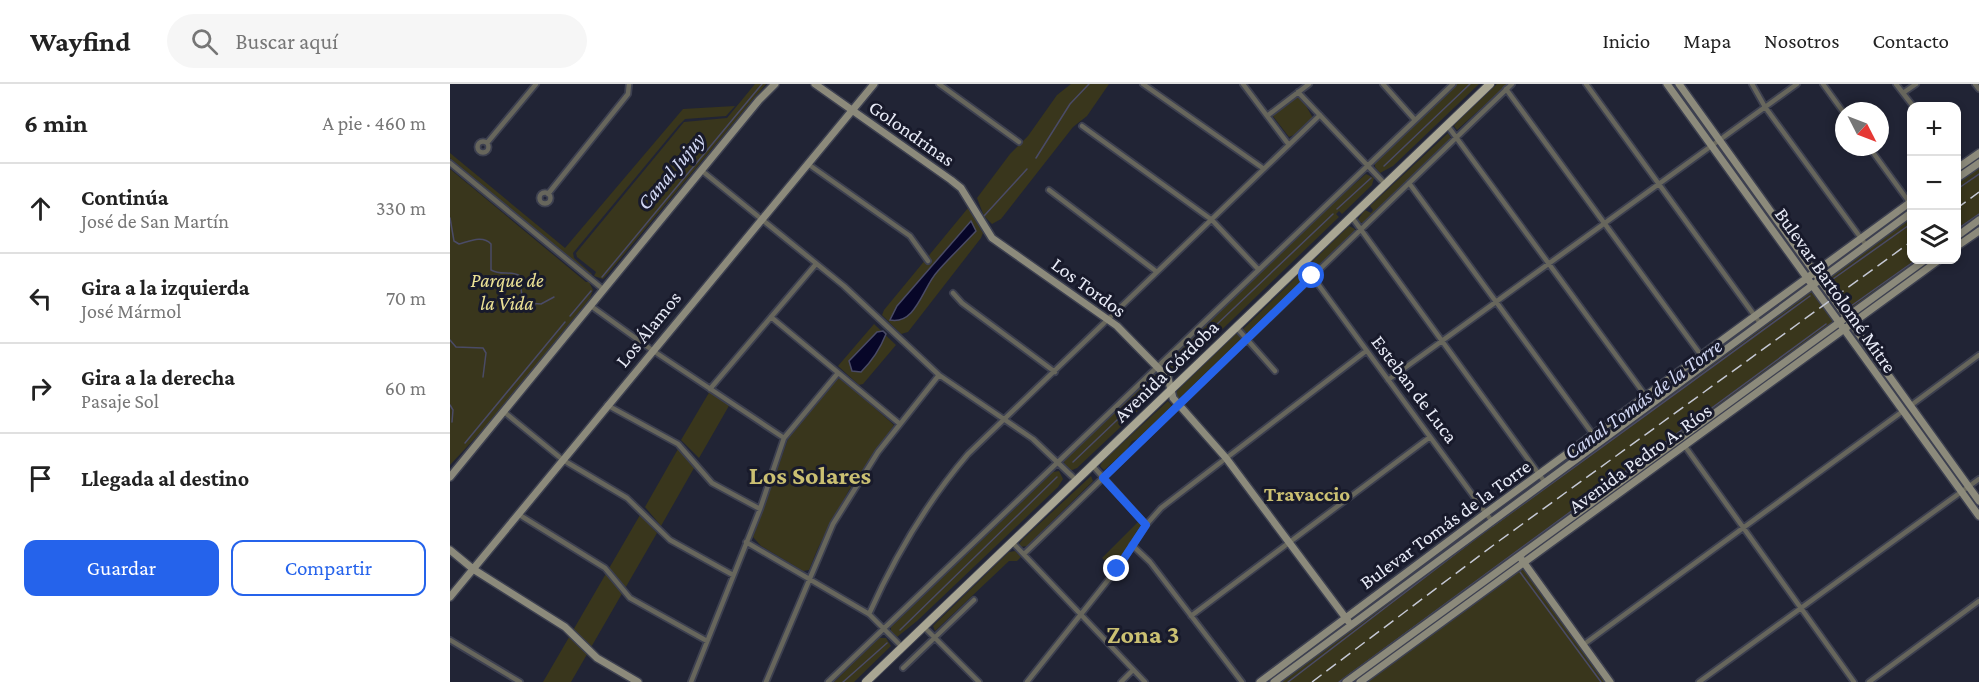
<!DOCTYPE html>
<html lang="es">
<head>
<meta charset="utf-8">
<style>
  body { margin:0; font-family:"Crimson Pro",serif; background:#f6f6f6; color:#222 }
  .controls { position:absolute; right:18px; top:18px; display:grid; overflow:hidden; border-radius:12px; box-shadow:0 3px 9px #0003 }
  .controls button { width:54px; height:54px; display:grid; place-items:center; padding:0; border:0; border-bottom:2px solid #e0e0e0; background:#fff; color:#222; font:30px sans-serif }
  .compass { position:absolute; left:1385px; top:18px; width:54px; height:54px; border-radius:50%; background:#fff; box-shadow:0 3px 9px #0003; rotate:132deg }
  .stop { position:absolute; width:18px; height:18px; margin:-14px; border:4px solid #2563eb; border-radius:50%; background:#fff }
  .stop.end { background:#2563eb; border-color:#fff; box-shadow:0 2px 6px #0008 }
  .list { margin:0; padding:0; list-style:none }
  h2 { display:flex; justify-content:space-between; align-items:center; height:78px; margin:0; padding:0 24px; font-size:26px }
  h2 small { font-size:20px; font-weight:400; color:#767676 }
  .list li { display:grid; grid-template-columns:39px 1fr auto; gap:18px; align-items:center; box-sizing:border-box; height:90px; padding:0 24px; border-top:2px solid #e0e0e0 }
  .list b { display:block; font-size:22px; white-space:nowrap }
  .list p { margin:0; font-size:20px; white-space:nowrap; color:#767676 }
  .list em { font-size:20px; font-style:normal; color:#767676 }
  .actions { display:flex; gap:12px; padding:18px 24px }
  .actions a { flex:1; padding:14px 0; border:2px solid #2563eb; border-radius:12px; text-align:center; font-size:21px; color:#2563eb }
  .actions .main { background:#2563eb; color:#fff }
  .icon { flex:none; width:33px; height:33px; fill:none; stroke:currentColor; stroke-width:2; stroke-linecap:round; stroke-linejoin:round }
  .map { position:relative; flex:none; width:1529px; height:598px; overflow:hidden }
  header { display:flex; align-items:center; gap:36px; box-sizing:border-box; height:84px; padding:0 30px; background:#fff; border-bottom:2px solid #e0e0e0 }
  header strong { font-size:28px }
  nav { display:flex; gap:33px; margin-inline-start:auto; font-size:21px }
  .search { width:420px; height:54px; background:#f6f6f6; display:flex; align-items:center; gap:15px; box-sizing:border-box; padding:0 21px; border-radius:33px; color:#767676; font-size:22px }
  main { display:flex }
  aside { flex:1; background:#fff }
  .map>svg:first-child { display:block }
  .green { fill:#39361c }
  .water { fill:#070628; stroke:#4a4b66; stroke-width:1.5 }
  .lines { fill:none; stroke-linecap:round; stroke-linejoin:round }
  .stream { stroke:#4a4b66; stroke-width:1.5 }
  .street-casing { stroke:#3d4050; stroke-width:8 }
  .secondary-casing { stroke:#3d4050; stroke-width:10 }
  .primary-casing { stroke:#3d4050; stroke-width:10 }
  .street { stroke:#67665c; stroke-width:4.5 }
  .secondary { stroke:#8c8a7b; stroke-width:7 }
  .primary { stroke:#a9a693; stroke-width:8 }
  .rail { stroke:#c5c8d5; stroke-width:1.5; stroke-dasharray:12 6; stroke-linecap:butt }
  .route { stroke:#2563eb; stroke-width:8 }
  .labels { text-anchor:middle; stroke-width:6; stroke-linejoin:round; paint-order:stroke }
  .street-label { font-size:20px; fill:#e8ebf7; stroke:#181a2b }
  .park-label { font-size:20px; font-style:italic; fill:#ece195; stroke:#181a2b }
  .water-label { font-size:21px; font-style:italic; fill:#d2d8f4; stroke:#181a2b }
  .neighbourhood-label { font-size:21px; font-weight:bold; fill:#cbc072; stroke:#181a2b }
  .district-label { font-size:26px; font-weight:bold; fill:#cbc072; stroke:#181a2b }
</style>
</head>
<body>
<header>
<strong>Wayfind</strong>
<div class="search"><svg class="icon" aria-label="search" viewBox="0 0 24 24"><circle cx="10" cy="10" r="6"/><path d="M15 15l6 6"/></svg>Buscar aquí</div>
<nav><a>Inicio</a><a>Mapa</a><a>Nosotros</a><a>Contacto</a></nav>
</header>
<main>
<aside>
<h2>6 min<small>A pie · 460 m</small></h2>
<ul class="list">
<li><svg class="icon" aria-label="ahead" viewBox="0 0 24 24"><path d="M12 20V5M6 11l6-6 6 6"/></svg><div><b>Continúa</b><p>José de San Martín</p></div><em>330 m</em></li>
<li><svg class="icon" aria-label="left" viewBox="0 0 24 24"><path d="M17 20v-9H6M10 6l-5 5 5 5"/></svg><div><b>Gira a la izquierda</b><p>José Mármol</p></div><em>70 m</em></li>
<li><svg class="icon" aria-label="right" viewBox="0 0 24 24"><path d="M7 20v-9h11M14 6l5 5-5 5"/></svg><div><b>Gira a la derecha</b><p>Pasaje Sol</p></div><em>60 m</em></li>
<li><svg class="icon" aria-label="arrive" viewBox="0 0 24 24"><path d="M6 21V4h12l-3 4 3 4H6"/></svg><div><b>Llegada al destino</b></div></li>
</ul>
<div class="actions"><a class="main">Guardar</a><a>Compartir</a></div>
</aside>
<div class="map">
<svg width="1529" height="598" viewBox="0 0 1529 598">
  <rect width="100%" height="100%" fill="#212435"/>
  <path class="green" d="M305 0H316L156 192 153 195 144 192 146 188 127 173 126 169 234 38 277 34Z
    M621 0H659L637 32 623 43 551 135 542 140 534 132 527 114 560 70 578 52 607 11Z
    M1006 0H1029L943 82 930 89 925 83V78Z
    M1047 0H1058L1007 46 1004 42 1007 38Z
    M846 13 852 15 863 34 844 51 839 53 822 31Z
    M285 22 276 32 235 35 229 41 123 169 124 174 142 190 141 191 0 74V69L115 164 233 25Z
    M998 49 1001 54 991 64 920 133 913 139 909 138 908 135 915 126 921 129 923 126 920 122Z
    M1272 63 1359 185 1357 186 1270 68Z
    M1529 79V147L1506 163V95Z
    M0 85 136 198H139L143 206 140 214 41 337 0 381Z
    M916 90 924 94 922 101 892 130 889 127 886 130 889 133 730 286 720 290 716 287 717 279 726 269 866 133Z
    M518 124 533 149 531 154 458 248 451 250 432 231 434 226Z
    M1461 128 1462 176H1489L1074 478 1160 598H824Z
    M899 142 905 145 903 149 802 246 798 249 792 246Z
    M424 240 446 261 413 300 409 301 388 282Z
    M787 249 792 255 729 315 725 311 727 307Z
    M703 291H710L714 296 712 303 700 314 697 311 694 315 697 318 627 384 620 387 615 383 614 377Z
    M387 295H392L444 341 399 406 368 464 359 486 353 487 311 462 303 453 338 355Z
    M260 307 280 320 249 374 231 356Z
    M718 317 722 322 718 327 688 355 682 357 676 367 654 386 650 382 653 377Z
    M228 365 244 384 211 442 195 423Z
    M609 387 613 395 608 403 467 537 447 553 441 548V543L603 388Z
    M641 392 643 397 577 462 570 463 569 460 574 454Z
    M190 431 207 449 121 598H93Z
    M1032 435 1034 438 905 535 902 533Z
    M688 438 691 441 664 485 652 474Z
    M565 467 571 473 567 477H559L485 547 483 542 488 537 559 468Z
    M429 554H436L441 562 404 598H384Z"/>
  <path class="water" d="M521 137 526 147C513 161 499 174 487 188 473 203 466 241 440 236L447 222Z
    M433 247 436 250C430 265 422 277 411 288L402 287 399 277 427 248Z"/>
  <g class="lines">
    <path class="stream" d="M586 74 620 20 639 0
      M934 82 1020 0
      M1506 106 1529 90
      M887 125 921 94
      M534 132 577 85
      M0 134 4 157 9 160C20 157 33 151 41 160V186C51 192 61 186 70 192L72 214 76 219 91 220 104 213
      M1506 146 1529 130
      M152 193 312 0
      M1383 195 1462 139
      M1401 222 1466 176
      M120 232 141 207
      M0 256 6 263 33 264 36 269 33 293
      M725 280 883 130
      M0 321 3 326 2 338
      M15 359 115 238
      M623 378 709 296
      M1043 442 1360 212
      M1070 488 1151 598
      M450 546 607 393
      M393 598 437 559
      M838 598 1038 445
      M889 598 1376 240"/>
    <defs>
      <path id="street" d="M489 0 569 58
        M693 0 814 85
        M793 0 839 61
        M933 0 965 36
        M1136 0 1310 239
        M1302 0 1315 23 1416 161
        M1373 0 1394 29
        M1446 0 1463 22
        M1525 0 1529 5
        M1056 5 1256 278
        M848 8 935 100
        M1453 9 1466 0
        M817 32 859 0
        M997 41 1201 319
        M632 42 762 136 808 185
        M27.5 63a5.5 5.5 0 1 1 11 0a5.5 5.5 0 1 1-11 0Z
        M37 59 86 0
        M1419 63 1462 122
        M0 79 154 206
        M358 80 460 152 478 177
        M251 86 394 202 489 291 583 355 626 396
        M959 99 1148 357
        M599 106 707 188
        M89.5 114a5.5 5.5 0 1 1 11 0a5.5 5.5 0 1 1-11 0Z
        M98 110 178 10 179 0
        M901 132 1094 397
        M862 192 1041 436
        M503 209 512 219 605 288
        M141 222 202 266 334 354
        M321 233 450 340
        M786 243 825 287
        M938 296 1347 0
        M260 305 366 180
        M157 321 228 360 262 399 310 425
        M1460 322 1529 271
        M53 327 113 376 177 414 220 456 283 491
        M1234 361 1404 598
        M642 381 696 441
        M68 430 155 484 180 514 257 557
        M296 458 419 530 452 563
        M562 458 695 598
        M682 461 700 478 792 598
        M574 470 1062 0
        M419 530C445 472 476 419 518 370L870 31
        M741 532 980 353
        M474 543 529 598
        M0 556 70 598
        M1133 561 1453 327
        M453 584 524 516
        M241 598 310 425 334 354 388 289
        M316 598 383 440 428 368 489 291
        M378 598 1003 0
        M577 598 667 485 696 441 711 424 916 267
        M671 598 683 586
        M1249 598 1529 395
        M1419 598 1529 517"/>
      <path id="secondary" d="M365 0 501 96 511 104 542 154 667 242 718 294 723 314 776 374 898 537
        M1217 0 1529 432
        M1229 0 1529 417
        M1506 85 1529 69
        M1506 95 1529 79
        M1506 153 1529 136
        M1506 163 1529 147
        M0 393 309 16 325 0
        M0 466 23 485 115 543 147 574 188 598
        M1072 476 1160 598
        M0 513 424 0
        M810 598 1036 429 1462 117
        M824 598 1462 128
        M896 598 1475 176
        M910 598 1489 176"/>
      <path id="primary" d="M416 598 1040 0"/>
    </defs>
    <use href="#street" class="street-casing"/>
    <use href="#secondary" class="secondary-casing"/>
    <use href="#primary" class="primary-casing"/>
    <use href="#street" class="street"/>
    <use href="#secondary" class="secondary"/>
    <use href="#primary" class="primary"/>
    <path class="rail" d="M1506 125 1529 108
      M862 598 1049 457 1462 157"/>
  </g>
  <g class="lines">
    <path class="route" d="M667 485 696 441 653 394 862 192"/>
  </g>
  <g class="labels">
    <g class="street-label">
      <text transform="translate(462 49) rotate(35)" y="7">Golondrinas</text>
      <text transform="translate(639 203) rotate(36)" y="7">Los Tordos</text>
      <text transform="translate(1386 206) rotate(55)" y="7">Bulevar Bartolomé Mitre</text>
      <text transform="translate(198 245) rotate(-51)" y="7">Los Álamos</text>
      <text transform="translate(716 287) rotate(-44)" y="7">Avenida Córdoba</text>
      <text transform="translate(965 305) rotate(53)" y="7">Esteban de Luca</text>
      <text transform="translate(1190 374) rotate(-36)" y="7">Avenida Pedro A. Ríos</text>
      <text transform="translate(995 440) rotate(-36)" y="7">Bulevar Tomás de la Torre</text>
    </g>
    <g class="park-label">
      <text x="57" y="203">Parque de<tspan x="57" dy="23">la Vida</tspan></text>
    </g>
    <g class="water-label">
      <text transform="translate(221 87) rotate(-50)" y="7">Canal Jujuy</text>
      <text transform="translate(1193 315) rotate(-36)" y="7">Canal Tomás de la Torre</text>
    </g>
    <g class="neighbourhood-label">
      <text x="857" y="417">Travaccio</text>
    </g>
    <g class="district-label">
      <text x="360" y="400">Los Solares</text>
      <text x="693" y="559">Zona 3</text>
    </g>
  </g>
</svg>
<div class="controls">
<button>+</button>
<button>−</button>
<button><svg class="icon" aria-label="layers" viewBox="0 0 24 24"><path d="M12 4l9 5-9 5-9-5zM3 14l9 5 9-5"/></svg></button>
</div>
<svg class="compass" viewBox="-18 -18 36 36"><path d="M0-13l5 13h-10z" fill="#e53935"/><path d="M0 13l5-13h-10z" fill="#767676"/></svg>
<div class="stop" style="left:862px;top:192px"></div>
<div class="stop end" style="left:667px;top:485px"></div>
</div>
</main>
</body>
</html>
